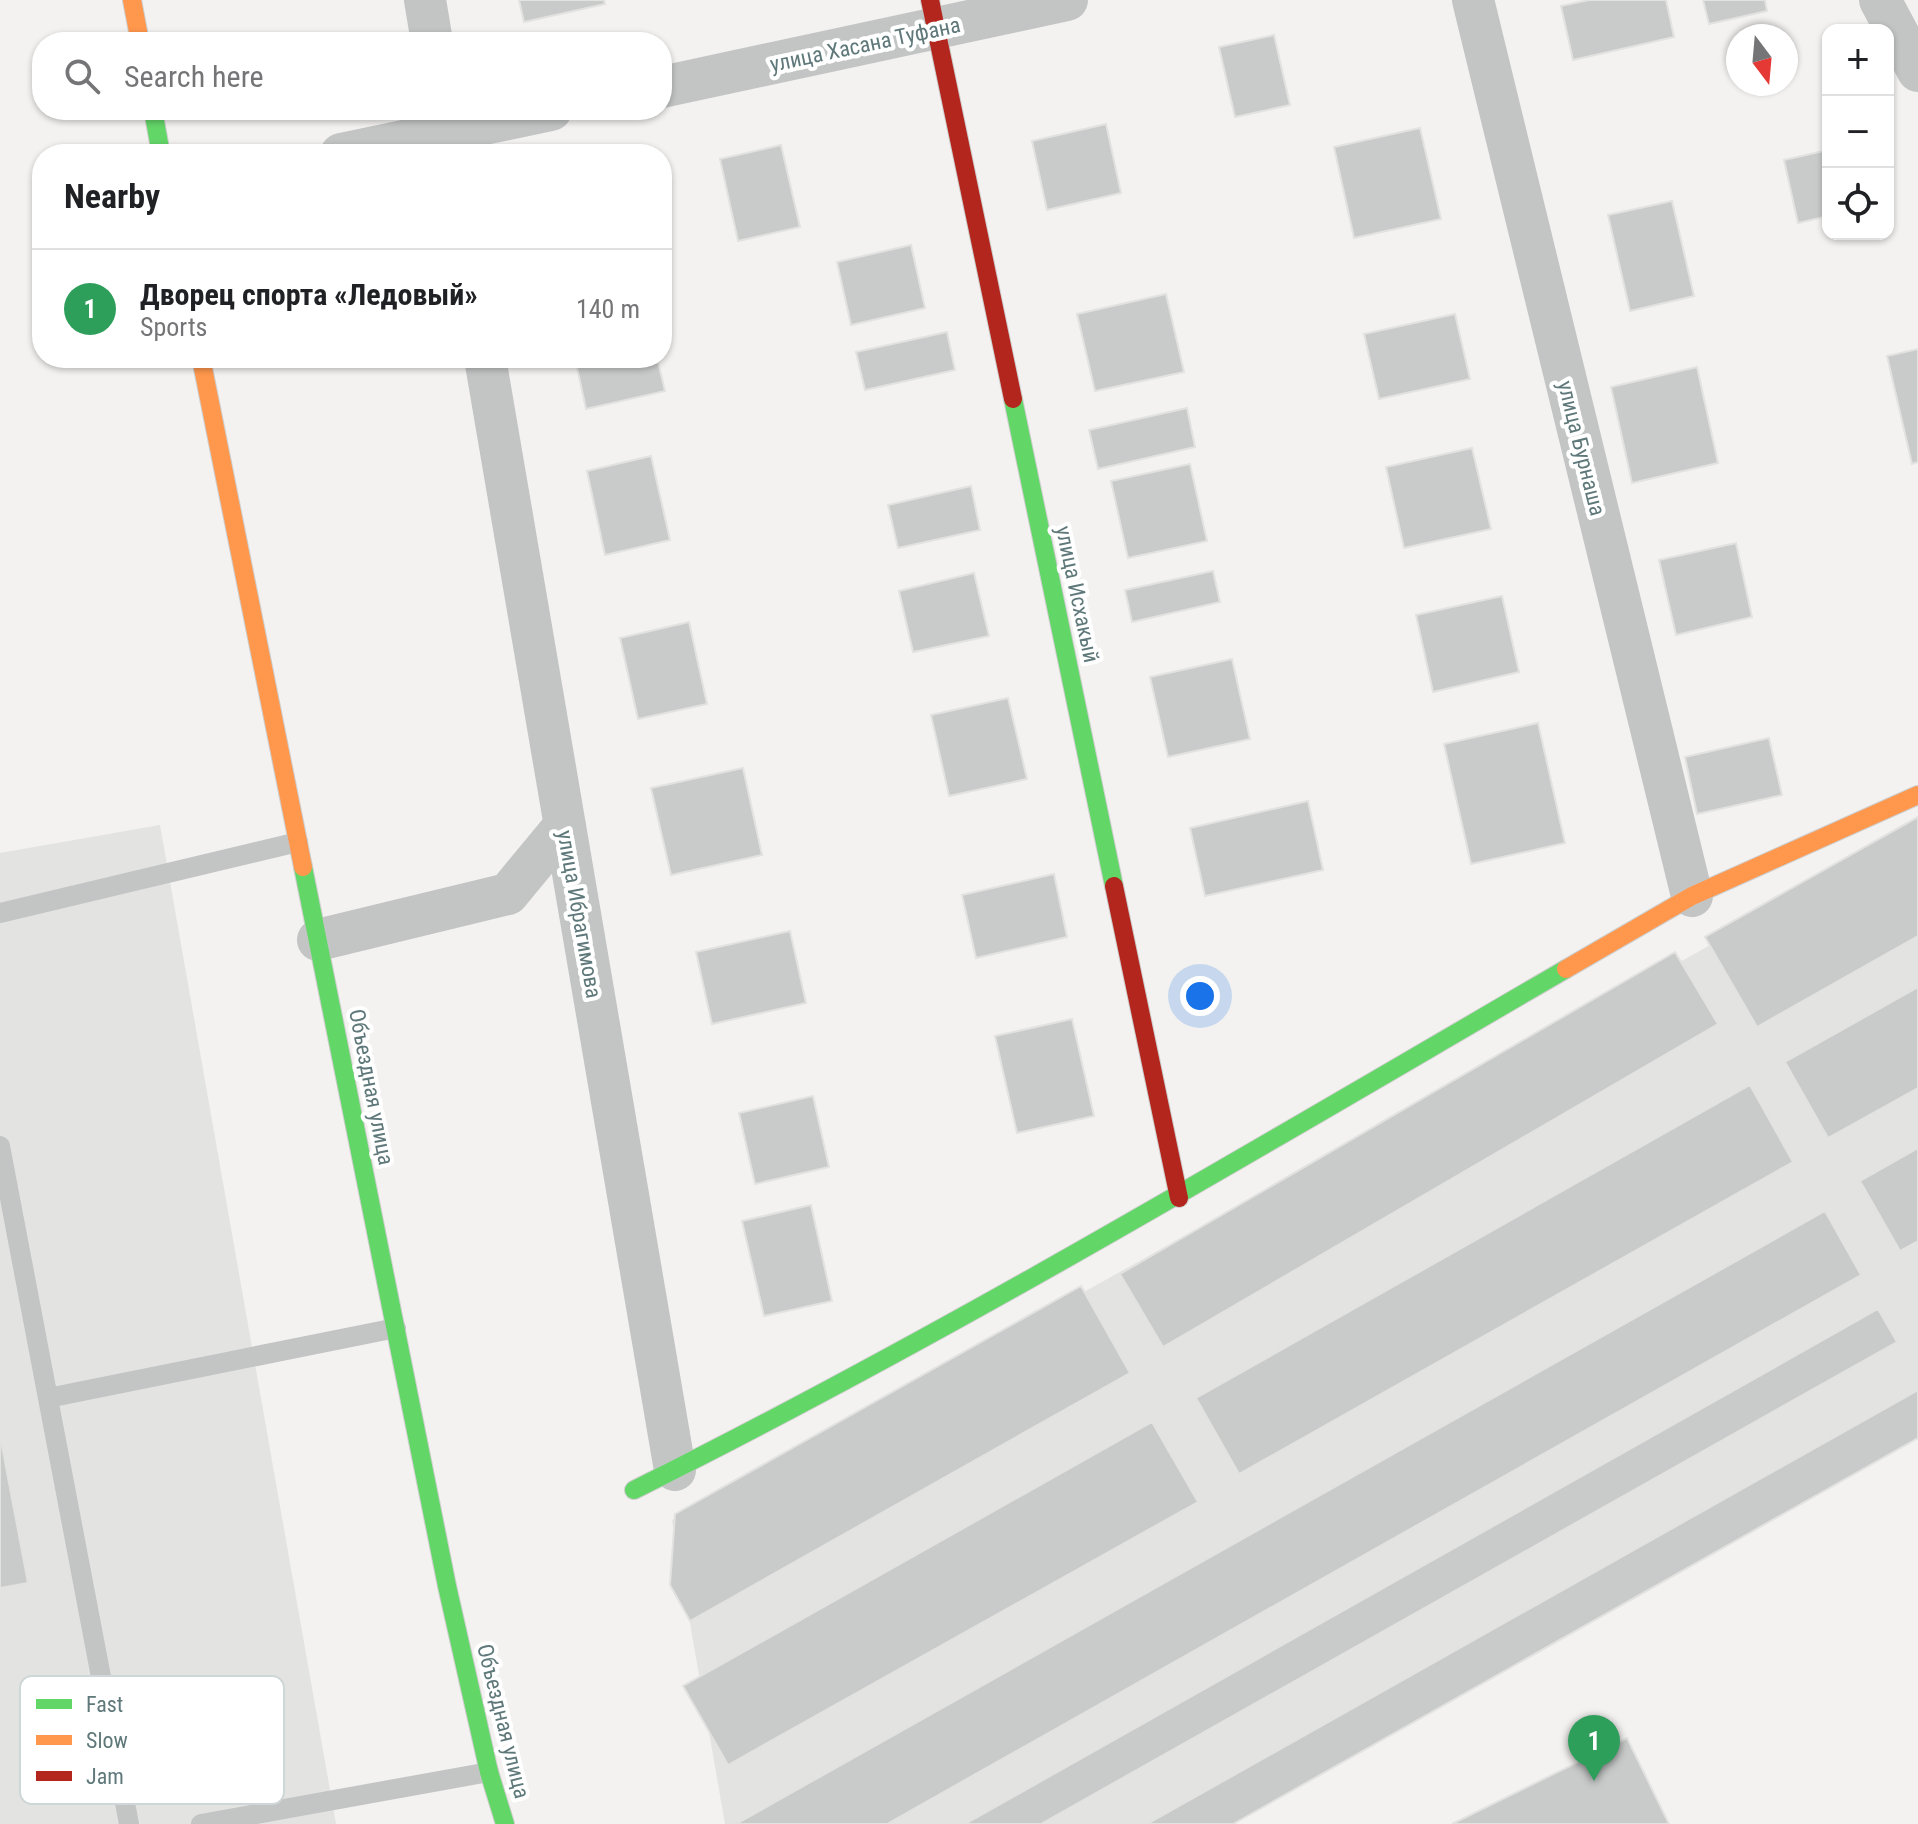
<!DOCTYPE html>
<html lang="en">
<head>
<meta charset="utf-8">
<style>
  body { margin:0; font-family:"Roboto Condensed",sans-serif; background:#f6f6f6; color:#202124 }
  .controls { position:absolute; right:24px; top:24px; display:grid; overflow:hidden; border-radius:16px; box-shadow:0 2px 6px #0004 }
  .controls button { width:72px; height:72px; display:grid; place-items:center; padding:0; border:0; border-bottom:2px solid #e0e0e0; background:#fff; color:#202124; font:40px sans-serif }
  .compass { position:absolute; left:1726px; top:24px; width:72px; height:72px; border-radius:50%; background:#fff; box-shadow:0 2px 6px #0004; rotate:164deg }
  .you { position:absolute; left:1200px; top:996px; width:28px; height:28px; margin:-20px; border:6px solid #fff; border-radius:50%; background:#1a73e8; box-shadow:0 0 0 12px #1a73e833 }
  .badge { display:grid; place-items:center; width:52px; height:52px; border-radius:50%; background:#1a73e8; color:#fff; font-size:26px; font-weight:700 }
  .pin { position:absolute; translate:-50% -66px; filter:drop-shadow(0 2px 4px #0008) }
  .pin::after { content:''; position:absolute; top:42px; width:28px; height:24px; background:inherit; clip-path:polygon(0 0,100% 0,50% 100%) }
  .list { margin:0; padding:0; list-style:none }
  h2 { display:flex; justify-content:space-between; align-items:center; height:104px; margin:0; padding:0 32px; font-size:34px }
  h2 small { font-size:26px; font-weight:400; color:#757577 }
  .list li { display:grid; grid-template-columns:52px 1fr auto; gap:24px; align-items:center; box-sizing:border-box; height:120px; padding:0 32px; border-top:2px solid #e0e0e0 }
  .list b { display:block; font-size:30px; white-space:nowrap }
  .list p { margin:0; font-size:26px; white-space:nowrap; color:#757577 }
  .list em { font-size:26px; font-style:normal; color:#757577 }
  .icon { flex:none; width:44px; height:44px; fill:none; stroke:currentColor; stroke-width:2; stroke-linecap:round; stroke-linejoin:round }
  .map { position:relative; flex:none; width:1918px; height:1824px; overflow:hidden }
  .search { position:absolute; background:#fff; box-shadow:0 2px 6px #0004; left:32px; top:32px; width:640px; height:88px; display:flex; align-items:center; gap:20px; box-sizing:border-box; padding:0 28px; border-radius:32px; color:#757577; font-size:30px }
  .panel { position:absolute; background:#fff; box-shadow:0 2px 6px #0004; left:32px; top:144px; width:640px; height:224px; border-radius:32px }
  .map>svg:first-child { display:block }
  .built { fill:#e3e3e2 }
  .building { fill:#c9caca; stroke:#e2e2e0; stroke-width:2 }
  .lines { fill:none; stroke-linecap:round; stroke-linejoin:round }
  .fast-casing { stroke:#cdcecd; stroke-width:20 }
  .slow-casing { stroke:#cdcecd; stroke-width:20 }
  .jam-casing { stroke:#cdcecd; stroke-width:20 }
  .lane { stroke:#c3c5c5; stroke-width:20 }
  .street { stroke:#c3c5c5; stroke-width:42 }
  .fast { stroke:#63d668; stroke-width:18 }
  .slow { stroke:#ff974d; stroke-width:18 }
  .jam { stroke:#b3261e; stroke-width:18 }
  .labels { text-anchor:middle; stroke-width:8; stroke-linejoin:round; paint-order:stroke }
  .street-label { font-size:22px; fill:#5f787a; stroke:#fff }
  .key { fill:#fff; stroke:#cfd6d7; stroke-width:2 }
  .key-label { font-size:22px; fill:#5f787a }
</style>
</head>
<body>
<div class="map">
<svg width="1918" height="1824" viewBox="0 0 1918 1824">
  <rect width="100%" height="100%" fill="#f3f2f0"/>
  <path class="built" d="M160 825 336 1824H0V853Z
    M1918 830V1427L1215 1824H725L672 1520Z"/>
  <path class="building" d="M519 0H604L605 4 524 22Z
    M1589 0H1666L1674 37 1573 60 1561 6Z
    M1703 0H1765L1767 11 1709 24Z
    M1274 35 1290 105 1235 117 1219 47Z
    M1106 124 1121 193 1047 210 1032 141Z
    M1420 128 1441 219 1354 238 1334 147Z
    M781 145 800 227 738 241 720 159Z
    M1828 150V216L1798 223 1784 160Z
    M1672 201 1694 296 1630 311 1608 215Z
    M911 245 925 308 851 325 837 262Z
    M1166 294 1184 372 1095 391 1077 314Z
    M1455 314 1470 379 1379 399 1364 334Z
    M947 332 955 370 865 390 856 352Z
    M1918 349V462L1912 464 1887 356Z
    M575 358H657L665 391 586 409Z
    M1697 367 1718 463 1632 483 1611 387Z
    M1187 408 1195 447 1098 469 1089 430Z
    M1472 448 1491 529 1404 548 1386 467Z
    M651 456 670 540 605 555 587 471Z
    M1190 464 1207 541 1128 558 1111 481Z
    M971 486 980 530 898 548 888 505Z
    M1736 543 1752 617 1676 635 1659 560Z
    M1213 571 1220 602 1132 622 1125 590Z
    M974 573 989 636 913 652 899 591Z
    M1502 596 1519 672 1433 692 1416 615Z
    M689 622 707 704 638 719 620 638Z
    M1232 659 1250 739 1168 757 1150 677Z
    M1008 698 1027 779 949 796 931 715Z
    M1538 723 1565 843 1471 864 1444 744Z
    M1769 738 1782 795 1697 814 1685 757Z
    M743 768 762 855 671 875 651 788Z
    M1308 801 1323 870 1205 896 1190 828Z
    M1918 817V936L1757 1027 1705 937Z
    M1054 874 1067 937 976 958 962 895Z
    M790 931 806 1003 712 1024 696 952Z
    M1675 952 1718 1024 1163 1347 1120 1274Z
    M1918 987V1088L1828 1138 1785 1062Z
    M1072 1019 1094 1116 1017 1133 995 1036Z
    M1750 1085 1793 1162 1239 1474 1196 1398Z
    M813 1096 829 1167 755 1184 739 1113Z
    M1918 1148V1241L1900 1251 1860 1181Z
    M811 1205 832 1301 764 1316 742 1221Z
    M1825 1211 1861 1275 887 1824H736Z
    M1081 1286 1130 1373 690 1621 670 1585 675 1514Z
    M1878 1309 1897 1342 1041 1824H965Z
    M1918 1390V1438L1233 1824H1147Z
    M1152 1422 1198 1502 728 1765 683 1686Z
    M0 1435 28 1583 0 1588Z
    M1627 1738 1669 1824H1452Z"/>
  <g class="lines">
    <defs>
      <path id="fast" d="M153 110 161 154
        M1013 399 1114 886
        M303 867 447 1586 489 1772 505 1824
        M634 1490C953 1331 1258 1148 1566 969"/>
      <path id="slow" d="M132 0 140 42
        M201 358 303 867
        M1566 969 1692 896 1918 795"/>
      <path id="jam" d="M930 0 1013 399
        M1114 886 1179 1198"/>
    </defs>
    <use href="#fast" class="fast-casing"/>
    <use href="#slow" class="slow-casing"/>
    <use href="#jam" class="jam-casing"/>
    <path class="lane" d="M0 913 298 842
      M0 1146 129 1824
      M48 1398 396 1328
      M201 1824 489 1772"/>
    <path class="street" d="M425 0 432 42
      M1473 0 1692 896
      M1880 0 1918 71
      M662 87 1067 0
      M341 154 551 110
      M485 358 675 1470
      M318 940 508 894 565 825"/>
    <use href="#fast" class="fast"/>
    <use href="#slow" class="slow"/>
    <use href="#jam" class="jam"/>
  </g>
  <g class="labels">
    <g class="street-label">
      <text transform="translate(865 44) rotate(-12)" y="8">улица Хасана Туфана</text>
      <text transform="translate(1582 448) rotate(76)" y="8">улица Бурнаша</text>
      <text transform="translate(1078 594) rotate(78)" y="8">улица Исхакый</text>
      <text transform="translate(580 914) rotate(80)" y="8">улица Ибрагимова</text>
      <text transform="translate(372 1087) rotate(79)" y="8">Объездная улица</text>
      <text transform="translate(504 1721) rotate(76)" y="8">Объездная улица</text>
    </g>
  </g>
  <rect x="20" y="1676" width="264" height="128" rx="12" class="key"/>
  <rect x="36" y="1699" width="36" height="10" fill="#63d668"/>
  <rect x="36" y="1735" width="36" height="10" fill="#ff974d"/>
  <rect x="36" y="1771" width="36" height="10" fill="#b3261e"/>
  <g class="key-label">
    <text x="86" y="1712">Fast</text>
    <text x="86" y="1748">Slow</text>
    <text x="86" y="1784">Jam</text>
  </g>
</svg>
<div class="controls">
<button>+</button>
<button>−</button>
<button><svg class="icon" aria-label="locate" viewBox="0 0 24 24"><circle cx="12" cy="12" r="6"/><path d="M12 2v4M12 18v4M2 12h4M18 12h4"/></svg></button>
</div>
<svg class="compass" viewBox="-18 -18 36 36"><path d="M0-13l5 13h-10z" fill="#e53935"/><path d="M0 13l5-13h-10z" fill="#757577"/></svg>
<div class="you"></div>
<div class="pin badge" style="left:1594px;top:1781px;background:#2e9e5b">1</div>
<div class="search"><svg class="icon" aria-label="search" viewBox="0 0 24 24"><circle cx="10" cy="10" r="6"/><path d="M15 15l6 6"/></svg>Search here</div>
<section class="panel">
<h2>Nearby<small></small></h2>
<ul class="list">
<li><span class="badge" style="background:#2e9e5b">1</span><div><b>Дворец спорта «Ледовый»</b><p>Sports</p></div><em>140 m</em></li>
</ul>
</section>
</div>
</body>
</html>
